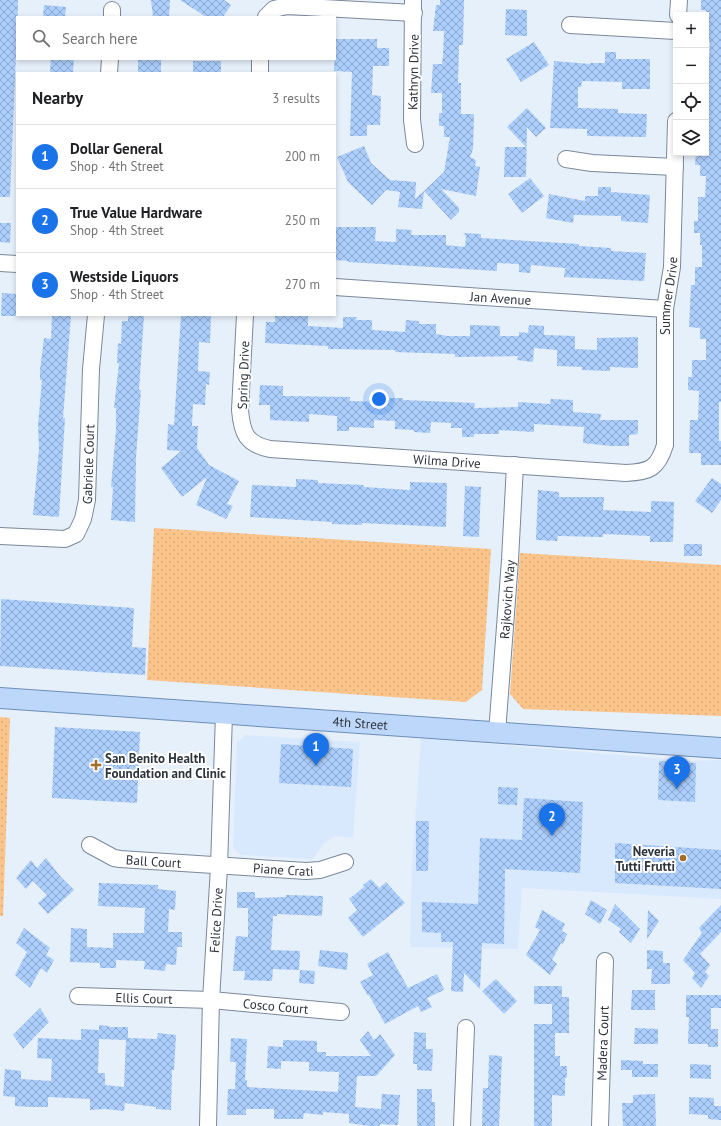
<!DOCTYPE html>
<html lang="en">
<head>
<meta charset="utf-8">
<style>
  body { margin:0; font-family:"PT Sans",sans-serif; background:#f2f2f2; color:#202124 }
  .controls { position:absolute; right:12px; top:12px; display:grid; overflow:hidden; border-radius:0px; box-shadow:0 2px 6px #0003 }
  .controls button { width:36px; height:36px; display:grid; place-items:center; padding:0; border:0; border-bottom:1px solid #e0e0e0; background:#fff; color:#202124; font:20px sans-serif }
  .you { position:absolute; left:379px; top:399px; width:14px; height:14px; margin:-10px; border:3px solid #fff; border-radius:50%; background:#1a73e8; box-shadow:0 0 0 6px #1a73e833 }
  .badge { display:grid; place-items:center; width:26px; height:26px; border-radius:50%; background:#1a73e8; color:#fff; font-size:13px; font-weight:700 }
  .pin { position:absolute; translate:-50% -33px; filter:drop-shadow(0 1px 2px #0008) }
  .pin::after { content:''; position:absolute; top:21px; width:14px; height:12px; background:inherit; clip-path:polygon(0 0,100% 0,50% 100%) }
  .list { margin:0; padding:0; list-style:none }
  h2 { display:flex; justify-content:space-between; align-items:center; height:52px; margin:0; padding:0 16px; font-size:17px }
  h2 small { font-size:13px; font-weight:400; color:#757577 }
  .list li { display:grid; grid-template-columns:26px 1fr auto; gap:12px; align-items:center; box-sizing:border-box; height:64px; padding:0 16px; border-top:1px solid #e0e0e0 }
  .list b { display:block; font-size:15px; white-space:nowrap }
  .list p { margin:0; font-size:13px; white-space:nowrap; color:#757577 }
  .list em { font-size:13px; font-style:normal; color:#757577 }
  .icon { flex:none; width:22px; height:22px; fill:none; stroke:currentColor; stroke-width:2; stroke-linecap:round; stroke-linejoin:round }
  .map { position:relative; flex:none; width:721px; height:1126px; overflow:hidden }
  .search { position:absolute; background:#fff; box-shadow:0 2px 6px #0003; left:16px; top:16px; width:320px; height:44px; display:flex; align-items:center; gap:10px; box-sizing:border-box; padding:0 14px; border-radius:0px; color:#757577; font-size:15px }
  .panel { position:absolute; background:#fff; box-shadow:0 2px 6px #0003; left:16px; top:72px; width:320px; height:244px; border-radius:0px }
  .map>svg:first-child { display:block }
  .built { fill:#d8e8fd }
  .grass { fill:url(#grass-dots) }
  .building { fill:url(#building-cross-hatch); fill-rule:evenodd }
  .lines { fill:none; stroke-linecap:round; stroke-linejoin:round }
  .minor-casing { stroke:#7a889a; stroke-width:18 }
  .major-casing { stroke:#6e8db6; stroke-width:22 }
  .minor { stroke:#fff; stroke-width:16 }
  .major { stroke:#bcd7fa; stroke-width:20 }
  .poi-dot { fill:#a36c28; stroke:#fff; stroke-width:1.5 }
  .labels { text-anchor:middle; stroke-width:4; stroke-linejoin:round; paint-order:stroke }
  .street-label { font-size:13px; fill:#2e343c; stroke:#fff }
  .poi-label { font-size:13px; font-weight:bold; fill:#2e343c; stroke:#fff; text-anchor:start }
</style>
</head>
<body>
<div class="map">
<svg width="721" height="1126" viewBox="0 0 721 1126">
  <defs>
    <pattern id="grass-dots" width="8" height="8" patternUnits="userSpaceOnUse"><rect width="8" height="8" fill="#fac48a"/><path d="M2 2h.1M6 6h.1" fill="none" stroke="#d7a978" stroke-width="1.8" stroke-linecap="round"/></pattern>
    <pattern id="building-cross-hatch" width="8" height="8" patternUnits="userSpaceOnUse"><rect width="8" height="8" fill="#abcefc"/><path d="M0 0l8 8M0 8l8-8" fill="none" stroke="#8ca8cd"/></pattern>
  </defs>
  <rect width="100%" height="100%" fill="#e6f0fb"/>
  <path class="built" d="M245 735 360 742 353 838 336 836 324 843 313 859 241 855 233 848 237 743Z
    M421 738 690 761 721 760V899L522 888 518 949 410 947 412 866Z"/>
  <path class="grass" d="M154 528 491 549 482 690 466 702 147 680Z
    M520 553 721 565V716L523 709 510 694Z
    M0 717 10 718 3 916H0Z"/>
  <path class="building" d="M0 0H18V7L10 197H0Z
    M151 0H170L169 17H153Z
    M180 0H224L231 5 223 17H206Z
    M440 0H464L463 45H459L458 83H461V114H474L473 149 470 157 476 160 475 166 480 167 476 196 441 189 459 208V212L451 220 424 191 444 172 450 137H444V126H439V113H442V93H431L433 64H442L443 55 444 31H433L436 5H440Z
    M701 0H721V402H719V441H721V465H701V453H689L690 420H698L699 391 688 390V377H692V360H706V339H700V328L689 327 691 285H695V267H702V245H700V233H694V221H698V197H705L706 176H700V165H695L696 153H706V63H709L710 42H706V10H701Z
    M44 5 66 7 65 17H43Z
    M506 9 527 10V36L505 35Z
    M335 39H377V48H389V66H373L372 95 381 96 380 125H367V136H350L352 72 334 71Z
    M534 42 549 65 521 82 506 59Z
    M605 52H616V59H650V89H622V82L582 81 581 87H578V108L618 109V113L647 114 646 137 587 136V129L550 128 554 61 590 64V63H605Z
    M51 59H74L73 72H50Z
    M138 59H161V73H138Z
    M193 61H221V73H193Z
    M527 108 546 128 536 137 527 127 526 177H504L505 147H526L507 127Z
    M364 146 371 163 390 180 416 182 415 199 424 191 422 209 398 207 400 192 386 190 372 205 348 182 337 157Z
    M530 178 544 196 522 213 508 194Z
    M598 187H611V192L650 195 648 223 621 221V216L574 215 573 223 546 218 549 194 585 201V196H598Z
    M0 223H11L10 243 0 242Z
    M335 227H376L375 241 396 242V229L412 230 411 235H446V245L465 247 466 236 463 233 481 234V238L579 244V246L611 248V251L646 253 644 281 564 277 565 268 531 265 530 273 519 272V264L497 263V271L348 262V261L335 260Z
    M2 293 17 294V316H1Z
    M52 315H71L63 418H65L59 517 33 515 39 448 38 425 42 380H40V370L44 338 51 339Z
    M128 315H144L139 390H141L136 457 135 522 111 520 113 487H111L116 430V408H114L119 363H117L118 343 121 344 122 321H128Z
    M181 315H211L210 343 199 342 198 371 210 372 209 385 206 384 205 405 193 404 192 426H198L197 448 209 465 239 481 227 504 233 506 226 519 196 505 207 477 182 497 161 468 181 451 167 450 168 424 174 425Z
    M275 315 308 316V326L343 328V317H357L356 320H372V330L405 332 406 320 419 321V324H436V334L448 336H470V325L500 326V336H519V332L528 333 529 325 544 326V335L575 336V349L597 350V338L638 337V368L610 367V371L582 370V367L557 366V350L534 348 533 362 517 360 518 356 455 357V354L395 352V350L328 349V346L265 343 266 322H275Z
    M260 385 283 386V396L350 397V401L387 402 388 398H403V400L475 403 474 408 518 407V402L550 404 551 399 573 400V412L601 414 600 420H638V434L629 435V446H611L583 443 584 427 534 424V432L499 430V434H474V437H462V428H451V423L431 422 430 433 414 432V430L395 429V421L374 420V428L349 427V431H337V416L309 414V422L270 420V405H259Z
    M712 478 721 484V500L712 513 695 501Z
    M296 479 318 480V483L364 485V487L410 490V482L447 483 446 527 362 523V525L332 524V522L250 517 252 485 296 487Z
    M465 486 481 487 479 537 463 536Z
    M538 490 559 492V497H604L603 510 651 512V501L674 502 673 542H650V536L603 534V537L558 536 557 541 536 540Z
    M684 544H702V556H684Z
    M1 599 134 608 132 647 146 648 145 675 0 666Z
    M55 727 140 732 137 803 52 798Z
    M281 744 353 749 351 787 279 783Z
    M659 761 696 763 695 802 658 800Z
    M498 787 518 788 517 805 498 804Z
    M524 798 583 802 580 873 505 869 504 944 482 943 480 989 464 973 463 992 451 991 453 942H441V933L422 932V902L478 904 480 838 522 840Z
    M416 821H429L428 871H416Z
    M615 843 721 850V889L615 883Z
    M46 858 60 876 74 890 48 914 38 903 47 895 33 881 26 889 16 878 31 860 37 868Z
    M371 879 379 888 386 882 405 903 363 937 348 918 357 910 349 899 364 887 363 885Z
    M99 883 158 885V889L176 891 175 910 169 909 168 932H182V947H177L176 965 166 964 165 971 144 969 145 961 116 960V968H100V963L70 962 71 928 87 929V947L113 948V933H144L145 908 98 906Z
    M237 892H255V898L286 897V895L323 896 322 916 277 914V916H273L271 950 300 951 299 970 273 969 272 981 244 980 245 971H233L236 936 248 937V908H237Z
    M591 900 607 910 600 924 585 914Z
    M615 904 640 929 631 943 619 932 621 929 608 920Z
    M721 905V932L700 954 710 965 705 972 709 976 701 988 692 978 695 973 683 960 702 933 699 928Z
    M542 910 565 924 562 931 567 934 563 944 561 943 552 960 557 964 550 975 526 955 540 930 535 927Z
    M648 910 659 921 647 939Z
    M24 928 50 948 46 955 54 960 47 973 41 968 30 988 15 975 27 952 16 943Z
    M320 950 348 953 347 970 318 966Z
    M647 950 663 951V963H670V984H651L652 969H647Z
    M388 952 408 988 437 974 444 990 427 998 432 1007 421 1012 418 1006 385 1024 369 995 368 996 360 982 373 975 367 964Z
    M300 970 315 971 314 984 299 983Z
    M496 979 517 1001 504 1014 482 991Z
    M534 986H562V997H569V1033H555V1056H560V1066H567V1077L565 1078V1096L552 1095V1126H534V1024H552V1004H534Z
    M632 990H655V1010H631Z
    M686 995H721V1008H711V1029H718V1047H708V1044H688L689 1017H686Z
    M40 1008 49 1022 23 1049 13 1035Z
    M99 1025 109 1026V1027H128V1038L157 1039 158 1033 176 1035 174 1070H172L171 1110 156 1109V1107L125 1103 124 1111 105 1109 90 1110V1099L48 1097V1107H31L15 1106V1097L3 1096 5 1069 21 1071V1079L51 1081 52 1059 37 1058 38 1038 81 1040V1029L99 1030ZM99 1039 126 1040 124 1087 105 1085V1073H98Z
    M635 1028 658 1029V1044H634Z
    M368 1031 374 1040 380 1034 395 1055 376 1076H357L355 1107 381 1109 382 1094 400 1095 398 1125 380 1124V1126H369L349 1123V1114L323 1112V1115L304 1113 303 1119H274V1109H246V1115H227L228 1089H235L236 1062H230L231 1038 247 1039 245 1080H247V1087L338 1092 339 1072 309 1071V1062L281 1061V1069L267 1068 268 1046 283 1047V1040L317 1041V1052H326V1056H371L360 1040Z
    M414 1032 426 1033V1049H433L432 1071 417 1070V1064H413Z
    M489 1055 502 1056 499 1126H482L483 1088H488Z
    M621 1060 643 1061V1064H658V1077H632V1070H621Z
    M690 1064 711 1065V1079L690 1078Z
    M417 1089H432V1102H435V1126H417Z
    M655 1094 656 1126H623L622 1103H633V1095Z
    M689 1097 714 1098V1106H721V1120L708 1119V1115L689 1114Z"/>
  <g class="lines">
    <defs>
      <g id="minor">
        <path d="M413 0 412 120 415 144"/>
        <path d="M678 15 679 0"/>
        <path d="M112 17V10"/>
        <path d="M266 17 274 9 287 6 414 13"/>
        <path d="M570 25 676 31"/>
        <path d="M109 73 110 59"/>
        <path d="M260 73V59"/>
        <path d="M566 159 592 163 675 167"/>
        <path d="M0 263 17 264"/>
        <path id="s1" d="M335 287 665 309"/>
        <path id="s2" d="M245 315 240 410C242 433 246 444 270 449L626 473C650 472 658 468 665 445V309L672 267 676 121"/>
        <path id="s3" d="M0 536 65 539 76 534 83 519 87 500 91 369 96 315"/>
        <path id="s4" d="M497 733 510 560 515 465"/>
        <path id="s5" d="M90 845 114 858 120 859 306 871 320 870 345 862"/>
        <path id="s6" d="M78 996 211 1000 341 1012"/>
        <path id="s7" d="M208 1126 211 1000 219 867 224 714"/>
        <path d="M462 1126 466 1028"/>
        <path id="s8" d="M600 1126 605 961"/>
      </g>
      <g id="major">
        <path id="s9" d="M0 698 721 748"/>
      </g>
    </defs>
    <use href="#minor" class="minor-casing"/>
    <use href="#major" class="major-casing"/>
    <use href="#minor" class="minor"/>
    <use href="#major" class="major"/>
  </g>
  <g class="poi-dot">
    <path d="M94 759h4v4h4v4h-4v4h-4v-4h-4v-4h4z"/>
    <circle cx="683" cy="858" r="4"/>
  </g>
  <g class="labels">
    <g class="street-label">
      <text transform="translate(413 72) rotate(-89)" y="5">Kathryn Drive</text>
      <text dy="5" stroke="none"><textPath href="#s2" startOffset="709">Summer Drive</textPath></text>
      <text dy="5" stroke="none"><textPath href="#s1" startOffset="166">Jan Avenue</textPath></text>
      <text transform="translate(243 375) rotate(-88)" y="5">Spring Drive</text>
      <text dy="5" stroke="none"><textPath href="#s2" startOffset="327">Wilma Drive</textPath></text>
      <text dy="5" stroke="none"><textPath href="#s3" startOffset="149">Gabriele Court</textPath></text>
      <text dy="5" stroke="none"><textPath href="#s4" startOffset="134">Rajkovich Way</textPath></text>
      <text dy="5" stroke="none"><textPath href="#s9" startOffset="361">4th Street</textPath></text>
      <text dy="5" stroke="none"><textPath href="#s5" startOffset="67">Ball Court</textPath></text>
      <text dy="5" stroke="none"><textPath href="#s5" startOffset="197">Piane Crati</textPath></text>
      <text dy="5" stroke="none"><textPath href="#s7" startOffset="206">Felice Drive</textPath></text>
      <text dy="5" stroke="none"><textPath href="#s6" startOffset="66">Ellis Court</textPath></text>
      <text dy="5" stroke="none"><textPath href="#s6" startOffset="198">Cosco Court</textPath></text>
      <text dy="5" stroke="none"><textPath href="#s8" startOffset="83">Madera Court</textPath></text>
    </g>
    <g class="poi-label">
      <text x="105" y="763">San Benito Health<tspan x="105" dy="15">Foundation and Clinic</tspan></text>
      <text x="675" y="856" text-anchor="end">Neveria<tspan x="675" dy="15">Tutti Frutti</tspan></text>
    </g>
  </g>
</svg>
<div class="controls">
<button>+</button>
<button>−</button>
<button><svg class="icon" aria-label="locate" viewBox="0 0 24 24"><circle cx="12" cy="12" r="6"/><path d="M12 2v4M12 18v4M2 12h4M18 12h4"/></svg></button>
<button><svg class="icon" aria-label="layers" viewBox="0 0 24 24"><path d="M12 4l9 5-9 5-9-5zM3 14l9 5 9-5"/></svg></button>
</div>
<div class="you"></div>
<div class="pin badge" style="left:316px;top:766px">1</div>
<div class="pin badge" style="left:552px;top:836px">2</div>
<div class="pin badge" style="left:677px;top:789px">3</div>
<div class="search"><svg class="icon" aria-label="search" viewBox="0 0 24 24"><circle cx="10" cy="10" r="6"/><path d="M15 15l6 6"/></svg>Search here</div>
<section class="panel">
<h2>Nearby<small>3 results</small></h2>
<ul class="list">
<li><span class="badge">1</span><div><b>Dollar General</b><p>Shop · 4th Street</p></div><em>200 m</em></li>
<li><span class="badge">2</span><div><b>True Value Hardware</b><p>Shop · 4th Street</p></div><em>250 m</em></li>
<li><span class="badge">3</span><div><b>Westside Liquors</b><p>Shop · 4th Street</p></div><em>270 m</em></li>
</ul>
</section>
</div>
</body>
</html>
